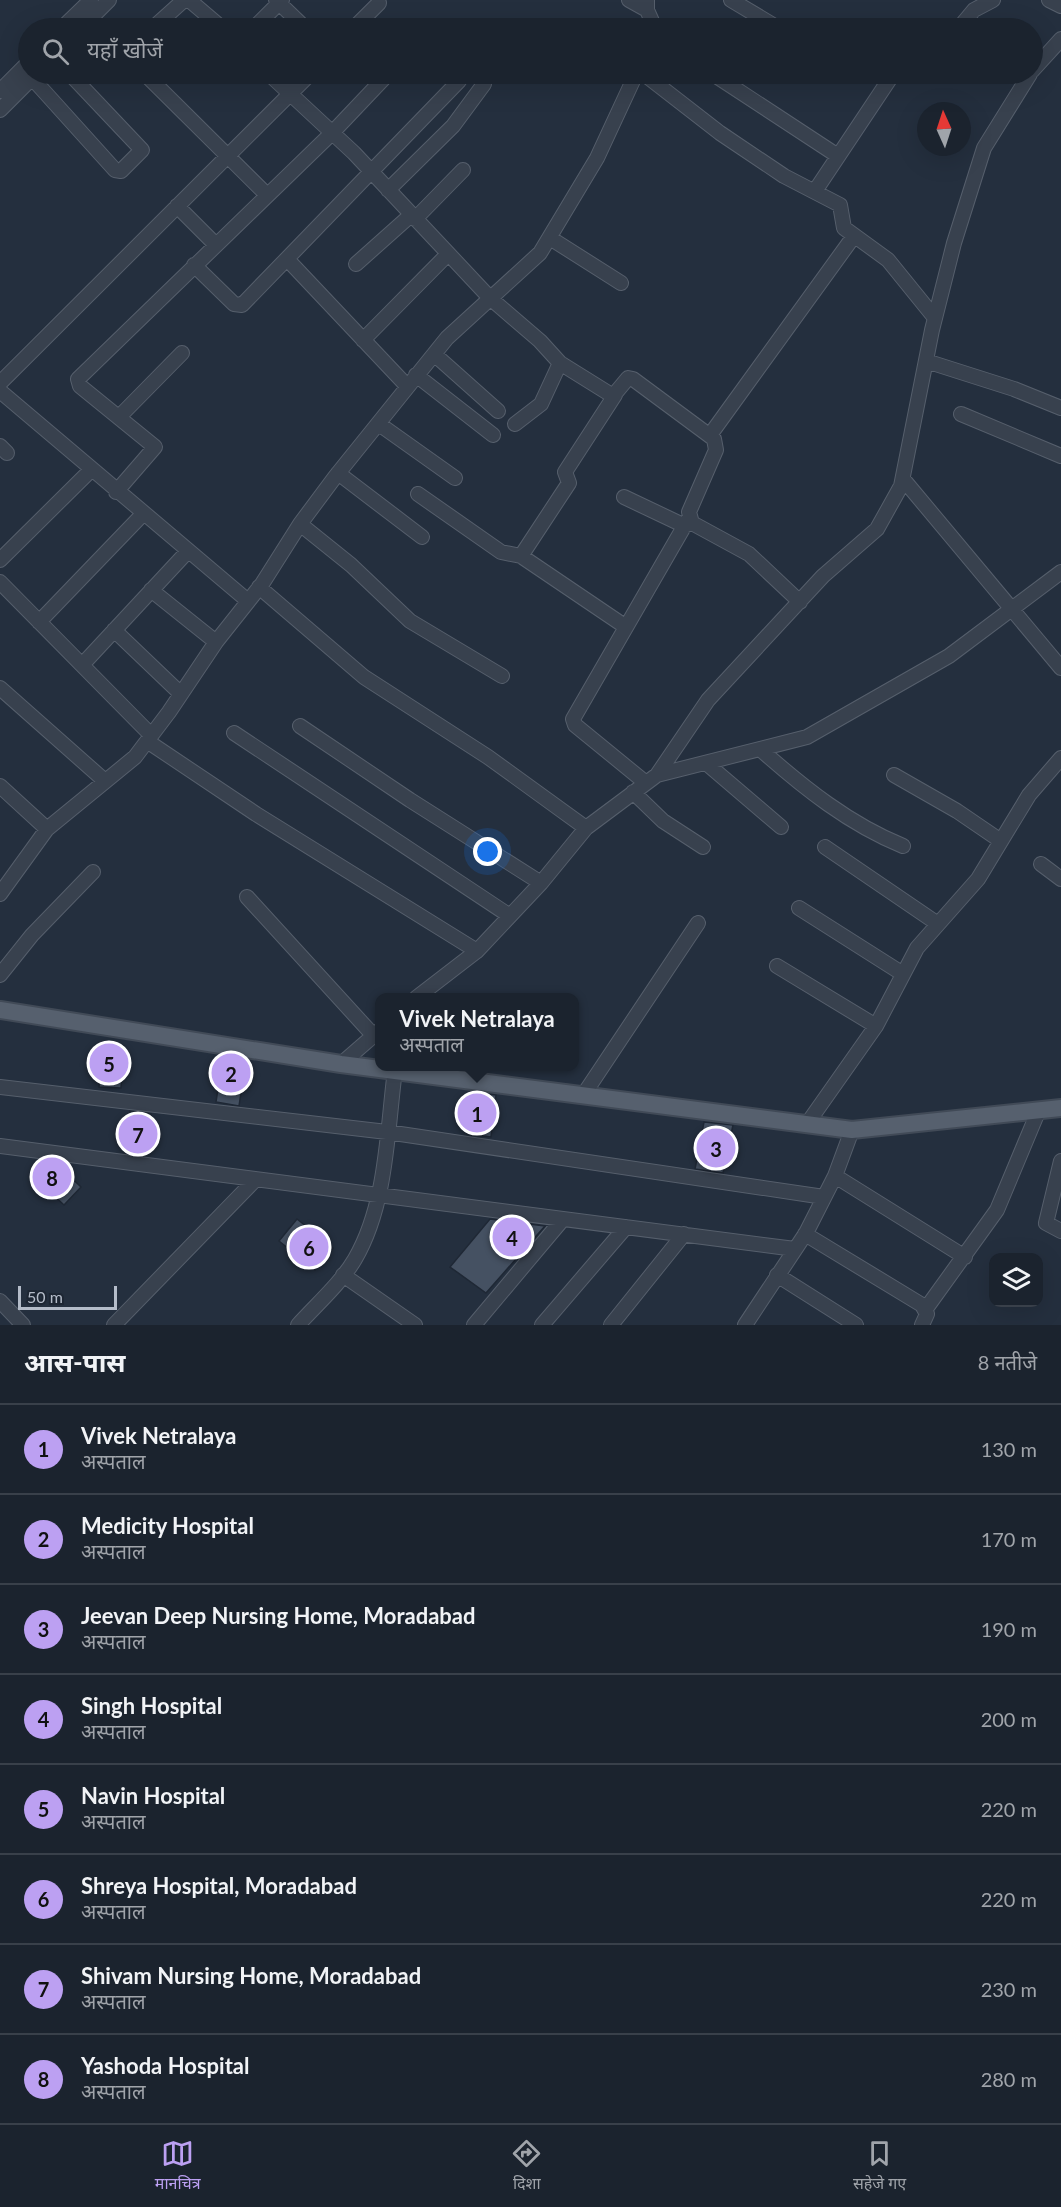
<!DOCTYPE html>
<html lang="hi">
<head>
<meta charset="utf-8">
<style>
  body { margin:0; font-family:Lato,"Noto Sans Devanagari",sans-serif; background:#282f3a; color:#f1f3f6 }
  .controls { position:absolute; right:18px; bottom:18px; display:grid; overflow:hidden; border-radius:12px; box-shadow:0 6px 24px #0002 }
  .controls button { width:54px; height:54px; display:grid; place-items:center; padding:0; border:0; border-bottom:2px solid #39404a; background:#1b232e; color:#f1f3f6; font:30px sans-serif }
  .compass { position:absolute; left:917px; top:102px; width:54px; height:54px; border-radius:50%; background:#1b232e; box-shadow:0 6px 24px #0002; rotate:357deg }
  .scale { position:absolute; left:18px; bottom:15px; width:99px; box-sizing:border-box; padding-left:6px; border:3px solid #b4bcc9; border-top:0; font-size:16px; line-height:21px; white-space:nowrap; color:#b4bcc9; -webkit-text-stroke:4px #1d2633; paint-order:stroke }
  .you { position:absolute; left:488px; top:852px; width:21px; height:21px; margin:-15px; border:4px solid #fff; border-radius:50%; background:#1a73e8; box-shadow:0 0 0 9px #1a73e833 }
  .badge { display:grid; place-items:center; width:39px; height:39px; border-radius:50%; background:#bca0f2; color:#111; font-size:20px; font-weight:700 }
  .pin { position:absolute; translate:-50% -50%; border:3px solid #fff; box-shadow:0 2px 6px #0006 }
  .popup { position:absolute; left:375px; top:993px; width:204px; height:78px; box-sizing:border-box; display:grid; place-content:center; border-radius:12px; background:#1b232e; filter:drop-shadow(0 2px 4px #0005); font-size:20px; white-space:nowrap; color:#a0a4aa }
  .popup b { font-size:22px; color:#f1f3f6 }
  .popup::after { content:''; position:absolute; left:50%; top:100%; margin-left:-12px; border:12px solid transparent; border-top-color:#1b232e }
  .list { margin:0; padding:0; list-style:none }
  h2 { display:flex; justify-content:space-between; align-items:center; height:78px; margin:0; padding:0 24px; font-size:26px }
  h2 small { font-size:20px; font-weight:400; color:#a0a4aa }
  .list li { display:grid; grid-template-columns:39px 1fr auto; gap:18px; align-items:center; box-sizing:border-box; height:90px; padding:0 24px; border-top:2px solid #39404a }
  .list b { display:block; font-size:22px; white-space:nowrap }
  .list p { margin:0; font-size:20px; white-space:nowrap; color:#a0a4aa }
  .list em { font-size:20px; font-style:normal; color:#a0a4aa }
  .icon { flex:none; width:33px; height:33px; fill:none; stroke:currentColor; stroke-width:2; stroke-linecap:round; stroke-linejoin:round }
  .map { position:relative; flex:none; width:1061px; height:1325px; overflow:hidden }
  .search { position:absolute; background:#1b232e; box-shadow:0 6px 24px #0002; left:18px; right:18px; top:18px; height:66px; display:flex; align-items:center; gap:15px; box-sizing:border-box; padding:0 21px; border-radius:33px; color:#a0a4aa; font-size:22px }
  .sheet { height:798px; background:#1b232e }
  nav { display:flex; justify-content:space-around; align-items:center; box-sizing:border-box; height:84px; border-top:2px solid #39404a; background:#1b232e; font-size:16px; color:#a0a4aa }
  nav a { display:grid; justify-items:center; gap:3px }
  nav .on { color:#bca0f2 }
  .map>svg:first-child { display:block }
  .building { fill:#455162; stroke:#1f2835; stroke-width:1.5 }
  .lines { fill:none; stroke-linecap:round; stroke-linejoin:round }
  .minor-casing { stroke:#565f6c; stroke-width:16 }
  .major-casing { stroke:#414a57; stroke-width:20 }
  .minor { stroke:#38414e; stroke-width:14 }
  .major { stroke:#56606e; stroke-width:16 }
</style>
</head>
<body>
<div class="map">
<svg width="1061" height="1325" viewBox="0 0 1061 1325">
  <rect width="100%" height="100%" fill="#242f3e"/>
  <path class="building" d="M102 1044 124 1046 121 1088 99 1087Z
    M223 1056 246 1060 239 1106 216 1102Z
    M473 1092 496 1095 491 1137 467 1134Z
    M130 1111 151 1114 150 1141 128 1140Z
    M704 1122 733 1125 723 1173 695 1169Z
    M48 1161 55 1162 81 1187 64 1205 33 1176Z
    M297 1219 333 1248 315 1270 279 1241Z
    M490 1219 545 1226 486 1293 450 1267Z"/>
  <g class="lines">
    <defs>
      <path id="minor" d="M189 0 222 28
        M276 0 305 28
        M629 0 647 10
        M647 0V10L655 28
        M731 0 778 28
        M1049 0 1061 6
        M62 28 91 0
        M81 28 109 0
        M153 28 184 0
        M254 28 282 0
        M354 28 379 3
        M959 28 974 10 993 0
        M1032 71 1061 39
        M145 74 267 195
        M269 74 354 153 490 298 540 341 560 363 613 396 628 378 633 379 714 439 716 450 689 512 692 523 749 554 800 602
        M644 74 720 133 784 176 840 205 844 228 888 260 935 318
        M713 74 838 156
        M32 78 115 170 121 171 142 150 70 74
        M0 91 28 63
        M0 110 36 74
        M388 190 453 126 484 84
        M815 191 893 74
        M177 206 215 244
        M415 219 463 170
        M550 238 621 283
        M287 259 407 386
        M356 264 411 215
        M194 265 234 304 242 305 459 81
        M363 340 448 254
        M434 354 498 411
        M926 361 1014 389 1061 408
        M416 375 493 435
        M0 383 310 74
        M0 391 248 601
        M961 414 1061 456
        M119 417 182 353
        M379 424 455 478
        M515 424 541 404 560 363
        M710 435 854 236
        M0 446 7 453
        M338 473 422 537
        M903 479 1061 668
        M116 492 155 447 80 386 78 379 332 133 388 74
        M418 494 501 552 521 556 626 627
        M624 497 685 526
        M300 524 351 565 410 621 502 676
        M521 556 569 483 565 472 615 395
        M0 560 91 470
        M0 582 151 735
        M259 587 364 677 488 757 586 828
        M151 590 216 642
        M39 622 143 514
        M114 630 181 694
        M82 665 188 551
        M0 688 105 781
        M300 726 410 800 541 883
        M234 733 510 916
        M147 741 256 814 477 951
        M760 749C804 788 849 824 903 846
        M706 763 781 827
        M657 775 807 737 949 656 1061 572
        M894 775 957 811 1001 841
        M646 783 575 725 573 719 689 518
        M0 786 47 829
        M633 792 663 821 703 847
        M825 847 938 924
        M1041 864 1061 879
        M0 894 47 829 135 757 169 712 216 642 262 584 300 524 335 477 447 338 540 253 597 158 636 74
        M247 897 373 1035
        M799 908 903 974
        M777 966 876 1026
        M0 975 32 935 93 872
        M416 998 477 951 541 883 586 828 657 775 708 700 823 576 877 529 901 486 932 330 954 243 984 148 1030 74
        M341 1064 380 1030
        M0 1087 387 1132 824 1197
        M584 1094 698 923
        M807 1124 876 1026 917 948 978 879 1029 795 1061 758
        M0 1146 795 1249
        M1061 1161 1046 1223 1061 1231
        M835 1176 965 1257
        M805 1234 922 1305 927 1314 922 1325
        M343 1275 415 1325
        M777 1275 856 1325
        M0 1301 23 1325
        M925 1310 997 1210 1038 1112
        M114 1325 256 1179
        M298 1325C317 1304 341 1283 355 1259 387 1204 387 1131 395 1070
        M474 1325 563 1219
        M542 1325 626 1227
        M611 1325 684 1234
        M745 1325 806 1233 835 1176 852 1130"/>
      <path id="major" d="M0 1010 341 1064 852 1130 1061 1108"/>
    </defs>
    <use href="#minor" class="minor-casing"/>
    <use href="#major" class="major-casing"/>
    <use href="#minor" class="minor"/>
    <use href="#major" class="major"/>
  </g>
</svg>
<div class="controls">
<button><svg class="icon" aria-label="layers" viewBox="0 0 24 24"><path d="M12 4l9 5-9 5-9-5zM3 14l9 5 9-5"/></svg></button>
</div>
<svg class="compass" viewBox="-18 -18 36 36"><path d="M0-13l5 13h-10z" fill="#e53935"/><path d="M0 13l5-13h-10z" fill="#a0a4aa"/></svg>
<div class="scale">50 m</div>
<div class="you"></div>
<div class="pin badge" style="left:477px;top:1113px">1</div>
<div class="popup"><b>Vivek Netralaya</b>अस्पताल</div>
<div class="pin badge" style="left:231px;top:1073px">2</div>
<div class="pin badge" style="left:716px;top:1148px">3</div>
<div class="pin badge" style="left:512px;top:1237px">4</div>
<div class="pin badge" style="left:109px;top:1063px">5</div>
<div class="pin badge" style="left:309px;top:1247px">6</div>
<div class="pin badge" style="left:138px;top:1134px">7</div>
<div class="pin badge" style="left:52px;top:1177px">8</div>
<div class="search"><svg class="icon" aria-label="search" viewBox="0 0 24 24"><circle cx="10" cy="10" r="6"/><path d="M15 15l6 6"/></svg>यहाँ खोजें</div>
</div>
<section class="sheet">
<h2>आस-पास<small>8 नतीजे</small></h2>
<ul class="list">
<li><span class="badge">1</span><div><b>Vivek Netralaya</b><p>अस्पताल</p></div><em>130 m</em></li>
<li><span class="badge">2</span><div><b>Medicity Hospital</b><p>अस्पताल</p></div><em>170 m</em></li>
<li><span class="badge">3</span><div><b>Jeevan Deep Nursing Home, Moradabad</b><p>अस्पताल</p></div><em>190 m</em></li>
<li><span class="badge">4</span><div><b>Singh Hospital</b><p>अस्पताल</p></div><em>200 m</em></li>
<li><span class="badge">5</span><div><b>Navin Hospital</b><p>अस्पताल</p></div><em>220 m</em></li>
<li><span class="badge">6</span><div><b>Shreya Hospital, Moradabad</b><p>अस्पताल</p></div><em>220 m</em></li>
<li><span class="badge">7</span><div><b>Shivam Nursing Home, Moradabad</b><p>अस्पताल</p></div><em>230 m</em></li>
<li><span class="badge">8</span><div><b>Yashoda Hospital</b><p>अस्पताल</p></div><em>280 m</em></li>
</ul>
</section>
<nav>
<a class="on"><svg class="icon" aria-label="map" viewBox="0 0 24 24"><path d="M3 6l6-2 6 2 6-2v14l-6 2-6-2-6 2zM9 4v14M15 6v14"/></svg>मानचित्र</a>
<a><svg class="icon" aria-label="directions" viewBox="0 0 24 24"><path d="M12 3l9 9-9 9-9-9zM9 14v-3h6M13 9l2 2-2 2"/></svg>दिशा</a>
<a><svg class="icon" aria-label="saved" viewBox="0 0 24 24"><path d="M7 4h10v16l-5-4-5 4z"/></svg>सहेजे गए</a>
</nav>
</body>
</html>
